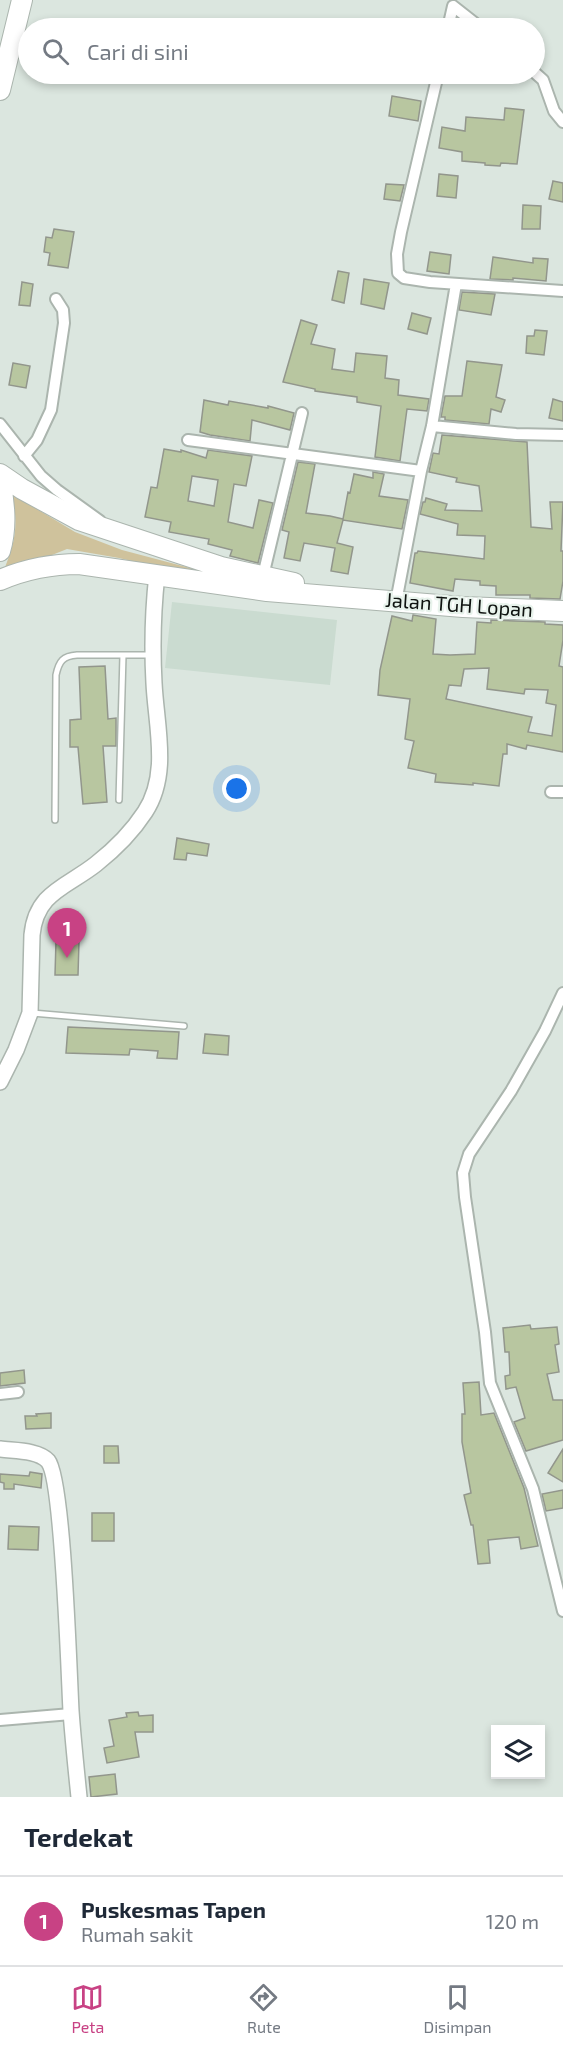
<!DOCTYPE html>
<html lang="id">
<head>
<meta charset="utf-8">
<style>
  body { margin:0; font-family:"Exo 2",sans-serif; background:#f6f6f7; color:#1f2937 }
  .controls { position:absolute; right:18px; bottom:18px; display:grid; overflow:hidden; border-radius:0px; box-shadow:0 3px 9px #0003 }
  .controls button { width:54px; height:54px; display:grid; place-items:center; padding:0; border:0; border-bottom:2px solid #e0e1e3; background:#fff; color:#1f2937; font:30px sans-serif }
  .you { position:absolute; left:237px; top:789px; width:21px; height:21px; margin:-15px; border:4px solid #fff; border-radius:50%; background:#1a73e8; box-shadow:0 0 0 9px #1a73e833 }
  .badge { display:grid; place-items:center; width:39px; height:39px; border-radius:50%; background:#c84284; color:#fff; font-size:20px; font-weight:700 }
  .pin { position:absolute; translate:-50% -50px; filter:drop-shadow(0 2px 3px #0008) }
  .pin::after { content:''; position:absolute; top:32px; width:21px; height:18px; background:inherit; clip-path:polygon(0 0,100% 0,50% 100%) }
  .list { margin:0; padding:0; list-style:none }
  h2 { display:flex; justify-content:space-between; align-items:center; height:78px; margin:0; padding:0 24px; font-size:26px }
  h2 small { font-size:20px; font-weight:400; color:#747a83 }
  .list li { display:grid; grid-template-columns:39px 1fr auto; gap:18px; align-items:center; box-sizing:border-box; height:90px; padding:0 24px; border-top:2px solid #e0e1e3 }
  .list b { display:block; font-size:22px; white-space:nowrap }
  .list p { margin:0; font-size:20px; white-space:nowrap; color:#747a83 }
  .list em { font-size:20px; font-style:normal; color:#747a83 }
  .icon { flex:none; width:33px; height:33px; fill:none; stroke:currentColor; stroke-width:2; stroke-linecap:round; stroke-linejoin:round }
  .map { position:relative; flex:none; width:563px; height:1797px; overflow:hidden }
  .search { position:absolute; background:#fff; box-shadow:0 3px 9px #0003; left:18px; right:18px; top:18px; height:66px; display:flex; align-items:center; gap:15px; box-sizing:border-box; padding:0 21px; border-radius:33px; color:#747a83; font-size:22px }
  .sheet { height:168px; background:#fff }
  nav { display:flex; justify-content:space-around; align-items:center; box-sizing:border-box; height:84px; border-top:2px solid #e0e1e3; background:#fff; font-size:16px; color:#747a83 }
  nav a { display:grid; justify-items:center; gap:3px }
  nav .on { color:#c84284 }
  .map>svg:first-child { display:block }
  .built { fill:#cadbd0 }
  .green { fill:#cfc29c }
  .building { fill:#b8c6a0; stroke:#92968c; stroke-width:1.5; fill-rule:evenodd }
  .lines { fill:none; stroke-linecap:round; stroke-linejoin:round }
  .lane-casing { stroke:#abb5ae; stroke-width:8 }
  .street-casing { stroke:#abb5ae; stroke-width:14 }
  .secondary-casing { stroke:#abb5ae; stroke-width:18 }
  .highway-casing { stroke:#abb5ae; stroke-width:22 }
  .lane { stroke:#fff; stroke-width:5 }
  .street { stroke:#fff; stroke-width:10 }
  .secondary { stroke:#fff; stroke-width:15 }
  .highway { stroke:#fff; stroke-width:20 }
  .labels { text-anchor:middle; stroke-width:4.5; stroke-linejoin:round; paint-order:stroke }
  .street-label { font-size:20px; fill:#0f1310; stroke:#e8f3ec }
</style>
</head>
<body>
<div class="map">
<svg width="563" height="1797" viewBox="0 0 563 1797">
  <rect width="100%" height="100%" fill="#dbe6df"/>
  <path class="built" d="M172 602 337 620 330 685 165 668Z"/>
  <path class="green" d="M12 494 75 532 122 550 209 573 208 579 119 558 67 549 2 575C15 543 19 528 12 494Z"/>
  <path class="building" d="M392 96 421 101 418 121 389 116Z
    M505 108 524 110 517 164 501 163 500 166 485 165V163L462 161V152L439 148 442 127 465 131 466 117 504 120Z
    M439 174 458 176 456 198 437 196Z
    M553 181 563 183V202L549 199Z
    M386 184 404 185 400 201 384 199Z
    M523 205 541 206 540 229H522Z
    M54 229 74 232 68 268 48 265 50 253 44 252 46 237 52 238Z
    M430 252 451 255 449 274 427 271Z
    M493 257 533 263V258L548 259 546 281 513 278V280L490 279Z
    M338 271 349 273 344 303 332 300Z
    M364 279 389 283 384 309 361 304Z
    M22 282 33 284 30 306 19 305Z
    M462 292 495 294 491 315 459 310Z
    M412 313 431 318 427 334 408 329Z
    M301 320 317 325 311 344 335 349 332 369 354 372 356 353 387 356 385 378 399 380 398 395 429 399 427 411 407 409 400 461 375 457 381 406 357 402V397L315 391V389L283 382Z
    M535 330 547 331 544 355 526 353 527 336H534Z
    M467 361 502 365 496 397 505 400 501 412 491 409 489 424 445 420V417H441L445 396H462Z
    M13 363 30 366 26 388 9 385Z
    M553 399 563 402V421L549 418Z
    M204 400 228 405 229 401 268 408V406L294 413 290 430 252 420 250 441 210 435 200 432Z
    M442 435 527 442 531 527 552 529 550 502H563L561 551H563V581L560 599 530 598V595H496V586L480 585V581L455 579 453 591 410 583 415 553H417L418 551 484 559 485 536 457 535 458 524 420 514 423 502H425L426 498 447 504 445 510 482 511 479 486 456 482 457 478 429 472 433 453 439 454Z
    M164 449 181 452V450L206 458 208 450 252 456 246 486 234 484 228 522 253 528 259 500 273 503 258 563 230 556 232 550 208 544 209 539 169 532 171 522 145 517 151 487 157 488ZM192 476 218 480 214 506 188 501Z
    M298 462 315 464 306 513 330 516 343 519 348 492 350 493 354 474 373 478V472L384 474 379 496 408 500 402 529 343 520 337 543 353 547 348 574 331 571 335 548 304 543 300 561 284 558 289 532 282 530Z
    M413 615 436 619 433 654 450 655 475 654 477 622 491 623V620L545 622V624L563 625V640L559 666 563 667V752L527 745 526 749 507 744V754H503L499 786 473 783V785L435 782 436 774 408 768 414 741 405 739 410 699 378 695 380 670 392 616 412 621ZM489 668 487 689 524 694 525 689 548 690 546 703 556 705 552 736 528 732 532 717 446 699 449 685 461 686 464 669Z
    M105 666 108 719 116 718V746H103L107 802 83 804 78 747H70V720L81 719 79 667Z
    M177 838 209 844 207 856 187 853 186 860 174 859Z
    M56 941H79L78 975H55Z
    M68 1027 179 1032 177 1059 157 1058 158 1051 130 1049 129 1055 66 1053Z
    M205 1034 229 1036 228 1055 203 1053Z
    M530 1325 531 1329 557 1327 559 1344 555 1345 559 1372 547 1374 553 1400H563V1440L526 1451 514 1422 525 1418 516 1387 506 1389 505 1376 510 1375 509 1352H505L503 1328Z
    M24 1370 25 1383 0 1386V1373Z
    M479 1382 481 1415 494 1413 524 1488 538 1546 521 1549 519 1537 488 1540 490 1563 478 1564 473 1525H471L464 1495 471 1493 462 1442V1414H465L463 1383Z
    M51 1413V1428L26 1429 25 1416H37L36 1414Z
    M104 1446H118L119 1463H104Z
    M563 1449V1482L548 1473Z
    M30 1472 42 1474 41 1488 14 1484V1489H4V1483L0 1482V1474L29 1476Z
    M563 1490V1508L546 1511 542 1494Z
    M92 1513H114V1541H92Z
    M9 1526 39 1527 38 1550 8 1549Z
    M138 1712 139 1716 153 1715V1732H135L139 1757 107 1763 104 1748 114 1746 109 1720 127 1717 126 1713Z
    M115 1774 117 1794 91 1797 89 1777Z"/>
  <g class="lines">
    <defs>
      <path id="lane" d="M119 800 123 655
        M55 820 56 675C59 661 63 656 77 655H152
        M32 1013 184 1026"/>
      <path id="street" d="M448 28 453 6 481 28
        M534 72 543 80 554 111 563 122
        M438 74 401 232 397 254 398 273 404 278 430 282 563 291
        M0 424 41 476 57 490 100 521
        M432 426 516 434 563 435
        M188 440 421 471
        M24 456 37 440 51 410 64 323 63 310 56 299
        M263 576 302 413
        M396 602 421 471 432 426 456 284
        M551 792H563
        M563 993 545 1031 511 1091 469 1154 463 1173 465 1197 485 1332 490 1383 533 1489 563 1611
        M0 1394 18 1392
        M0 1720 71 1714"/>
      <path id="secondary" d="M0 1082 16 1050 30 1013 32 935C36 892 67 887 96 864 115 849 132 832 145 812 170 774 156 726 154 683 152 647 153 610 157 574
        M0 1449C14 1451 38 1450 48 1461 63 1479 69 1674 71 1711 73 1739 76 1768 79 1797"/>
      <path id="highway" d="M0 90 22 0
        M0 474 22 489 79 520 221 567 294 583
        M0 481C5 504 7 528 0 551
        M0 580C26 569 51 564 79 564L267 591 463 607 563 611"/>
    </defs>
    <use href="#lane" class="lane-casing"/>
    <use href="#street" class="street-casing"/>
    <use href="#secondary" class="secondary-casing"/>
    <use href="#highway" class="highway-casing"/>
    <use href="#lane" class="lane"/>
    <use href="#street" class="street"/>
    <use href="#secondary" class="secondary"/>
    <use href="#highway" class="highway"/>
  </g>
  <g class="labels">
    <g class="street-label">
      <text transform="translate(459 605) rotate(4)" y="7">Jalan TGH Lopan</text>
    </g>
  </g>
</svg>
<div class="controls">
<button><svg class="icon" aria-label="layers" viewBox="0 0 24 24"><path d="M12 4l9 5-9 5-9-5zM3 14l9 5 9-5"/></svg></button>
</div>
<div class="you"></div>
<div class="pin badge" style="left:67px;top:958px">1</div>
<div class="search"><svg class="icon" aria-label="search" viewBox="0 0 24 24"><circle cx="10" cy="10" r="6"/><path d="M15 15l6 6"/></svg>Cari di sini</div>
</div>
<section class="sheet">
<h2>Terdekat<small></small></h2>
<ul class="list">
<li><span class="badge">1</span><div><b>Puskesmas Tapen</b><p>Rumah sakit</p></div><em>120 m</em></li>
</ul>
</section>
<nav>
<a class="on"><svg class="icon" aria-label="map" viewBox="0 0 24 24"><path d="M3 6l6-2 6 2 6-2v14l-6 2-6-2-6 2zM9 4v14M15 6v14"/></svg>Peta</a>
<a><svg class="icon" aria-label="directions" viewBox="0 0 24 24"><path d="M12 3l9 9-9 9-9-9zM9 14v-3h6M13 9l2 2-2 2"/></svg>Rute</a>
<a><svg class="icon" aria-label="saved" viewBox="0 0 24 24"><path d="M7 4h10v16l-5-4-5 4z"/></svg>Disimpan</a>
</nav>
</body>
</html>
